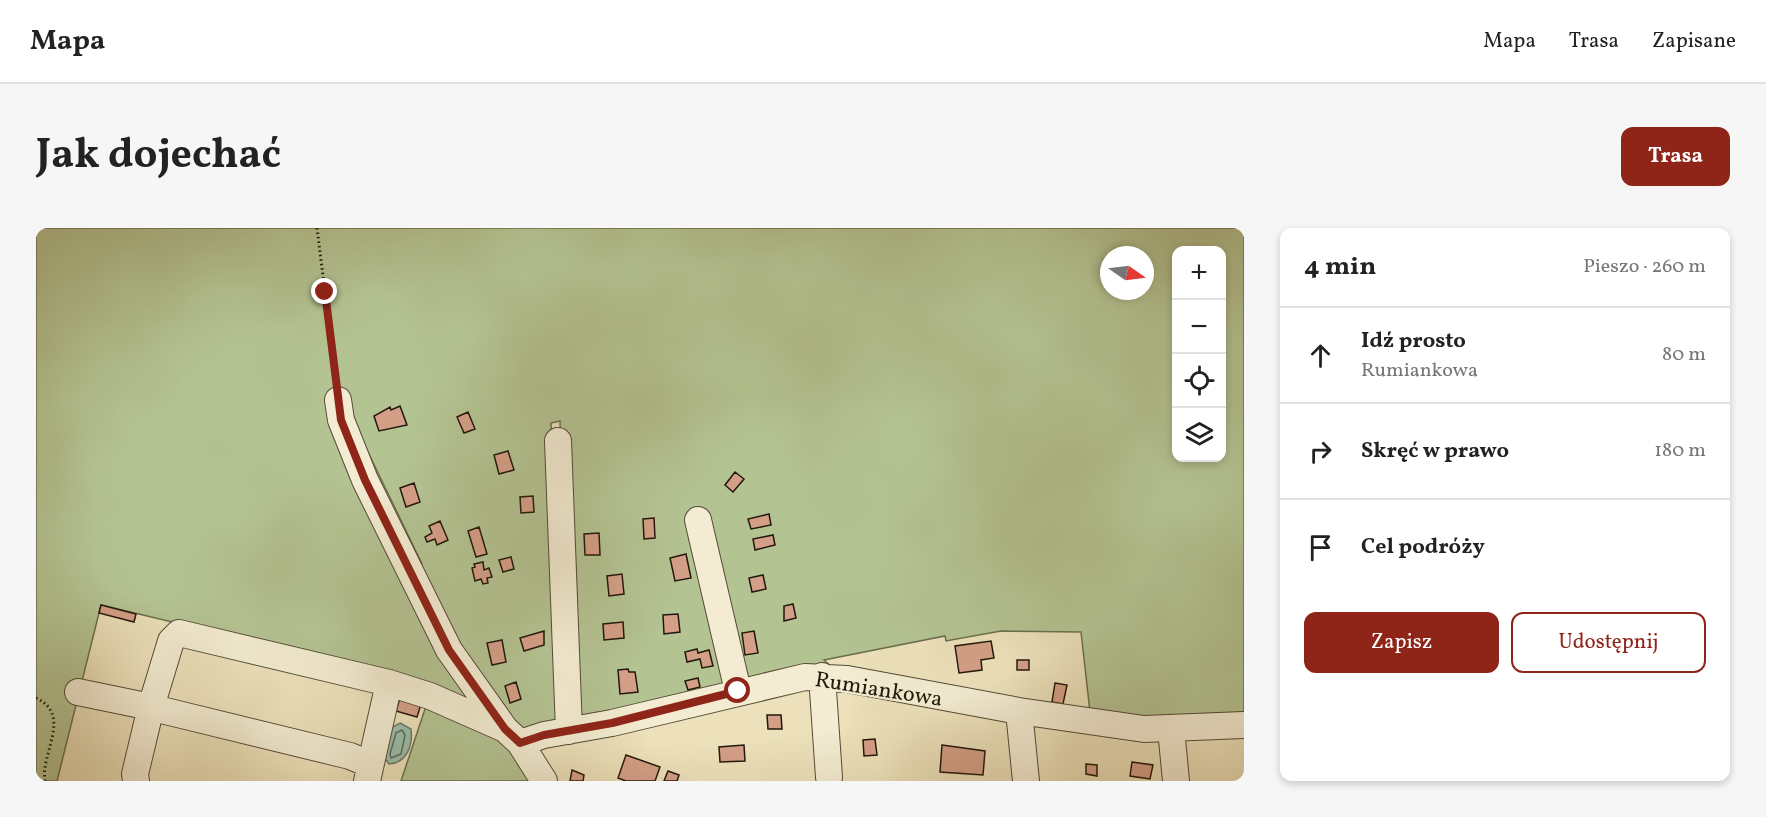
<!DOCTYPE html>
<html lang="pl">
<head>
<meta charset="utf-8">
<style>
  body { margin:0; font-family:Vollkorn,serif; background:#f6f6f6; color:#222 }
  .controls { position:absolute; right:18px; top:18px; display:grid; overflow:hidden; border-radius:12px; box-shadow:0 3px 9px #0003 }
  .controls button { width:54px; height:54px; display:grid; place-items:center; padding:0; border:0; border-bottom:2px solid #e0e0e0; background:#fff; color:#222; font:30px sans-serif }
  .compass { position:absolute; left:1064px; top:18px; width:54px; height:54px; border-radius:50%; background:#fff; box-shadow:0 3px 9px #0003; rotate:104deg }
  .stop { position:absolute; width:18px; height:18px; margin:-14px; border:4px solid #8f2418; border-radius:50%; background:#fff }
  .stop.end { background:#8f2418; border-color:#fff; box-shadow:0 2px 6px #0008 }
  .list { margin:0; padding:0; list-style:none }
  h2 { display:flex; justify-content:space-between; align-items:center; height:78px; margin:0; padding:0 24px; font-size:26px }
  h2 small { font-size:20px; font-weight:400; color:#767676 }
  .list li { display:grid; grid-template-columns:39px 1fr auto; gap:18px; align-items:center; box-sizing:border-box; height:96px; padding:0 24px; border-top:2px solid #e0e0e0 }
  .list b { display:block; font-size:22px; white-space:nowrap }
  .list p { margin:0; font-size:20px; white-space:nowrap; color:#767676 }
  .list em { font-size:20px; font-style:normal; color:#767676 }
  .actions { display:flex; gap:12px; padding:18px 24px }
  .actions a { flex:1; padding:14px 0; border:2px solid #8f2418; border-radius:12px; text-align:center; font-size:21px; color:#8f2418 }
  .actions .main { background:#8f2418; color:#fff }
  .icon { flex:none; width:33px; height:33px; fill:none; stroke:currentColor; stroke-width:2; stroke-linecap:round; stroke-linejoin:round }
  .map { position:relative; flex:none; width:1208px; height:553px; overflow:hidden; border-radius:12px }
  header { display:flex; align-items:center; gap:36px; box-sizing:border-box; height:84px; padding:0 30px; background:#fff; border-bottom:2px solid #e0e0e0 }
  header strong { font-size:28px }
  nav { display:flex; gap:33px; margin-inline-start:auto; font-size:21px }
  .intro { display:flex; align-items:center; justify-content:space-between; box-sizing:border-box; height:144px; padding:0 36px }
  h1 { margin:0; font-size:42px }
  .button { padding:15px 27px; border-radius:12px; background:#8f2418; color:#fff; font-size:21px; font-weight:700 }
  main { display:flex; gap:36px; padding:0 36px }
  aside { flex:1; background:#fff; border-radius:12px; box-shadow:0 3px 9px #0003 }
  .map>svg:first-child { display:block }
  .green { fill:#b4c392; stroke:#6b6e4e; stroke-width:1.5; fill-rule:evenodd }
  .water { fill:#99beab; stroke:#697c6b; stroke-width:1.5 }
  .lines { fill:none; stroke-linecap:round; stroke-linejoin:round }
  .shore { stroke:#5e6b5b; stroke-width:1.5 }
  .building { fill:#d49f87; stroke:#22180b; stroke-width:1.5 }
  .minor-casing { stroke:#544a37; stroke-width:28 }
  .path { stroke:#22180b; stroke-width:3; stroke-dasharray:1.5 3; stroke-linecap:butt }
  .minor { stroke:#f3ecd2; stroke-width:26 }
  .route { stroke:#8f2418; stroke-width:8 }
  .labels { text-anchor:middle; stroke-width:4.5; stroke-linejoin:round; paint-order:stroke }
  .street-label { font-size:22px; fill:#22180b; stroke:#f3ecd2 }
</style>
</head>
<body>
<header>
<strong>Mapa</strong>
<nav><a>Mapa</a><a>Trasa</a><a>Zapisane</a></nav>
</header>
<div class="intro"><h1>Jak dojechać</h1><a class="button">Trasa</a></div>
<main>
<div class="map">
<svg width="1208" height="553" viewBox="0 0 1208 553">
  <rect width="100%" height="100%" fill="#ece1ba"/>
  <filter id="stains"><feTurbulence type="fractalNoise" baseFrequency=".00333" numOctaves="4"/><feColorMatrix values="0 0 0 0 .2 0 0 0 0 .09 0 0 0 0 .02 0 0 0 .5 -.17"/></filter>
  <radialGradient id="worn" r=".72"><stop offset=".6" stop-color="#630" stop-opacity="0"/><stop offset="1" stop-color="#630" stop-opacity=".3"/></radialGradient>
  <path class="green" d="M0 0H1208V488L1135 494 1054 484 1045 404 965 403 910 413 909 408 788 432 799 442 689 456 545 494 527 291 524 193 515 195 527 491 485 504 430 429 381 339 386 336 318 195 301 198 450 482 345 444 65 377 21 553H0ZM1140 22H1186V230H1140ZM1073 27H1109V63H1073Z
    M391 475 460 504 502 553H365Z"/>
  <path class="water" d="M364 495 375 501C377 517 371 535 353 536L348 529 355 500Z"/>
  <g class="lines">
    <path class="shore" d="M366 502 369 507 365 526 355 530 354 526 360 505Z"/>
  </g>
  <path class="building" d="M364 178 371 197 343 203 338 188 354 179 355 182Z
    M432 184 439 201 428 205 421 189Z
    M472 223 478 242 463 246 458 227Z
    M699 244 708 251 697 264 689 257Z
    M378 255 384 274 370 279 364 260Z
    M497 268 498 284 485 285 484 269Z
    M733 286 735 297 715 301 712 291Z
    M618 290 619 310 608 311 607 291Z
    M404 293 412 312 401 317 399 311 391 314 389 309 396 305 393 298Z
    M443 299 451 326 440 329 432 303Z
    M563 305 564 327H549L548 306Z
    M737 307 739 317 719 322 717 311Z
    M650 326 655 350 639 353 634 330Z
    M475 329 478 341 467 344 463 332Z
    M447 334 448 342 453 340 456 349 451 350 452 355 447 356 445 351 439 353 436 340 439 339 438 336Z
    M586 346 588 366 573 368 571 348Z
    M727 347 730 361 716 364 713 350Z
    M757 376 760 390 748 393V378Z
    M65 377 100 386 98 394 63 385Z
    M642 386 644 404 628 406 627 387Z
    M587 394 588 410 568 412 567 396Z
    M508 403V417L488 423 484 410Z
    M718 403 722 425 709 427 706 405Z
    M466 412 470 434 456 437 451 415Z
    M955 413 958 430 945 432 946 442 923 445 919 418Z
    M661 421 662 425 673 422 677 438 666 440 664 431 651 434 649 424Z
    M981 432H993V442H981Z
    M592 441 593 444H599L602 464 584 466 582 442Z
    M662 450 664 459 652 462 649 453Z
    M480 454 485 471 474 475 469 458Z
    M1019 455 1031 457 1027 476 1016 474Z
    M364 470 385 476 381 489 360 483Z
    M731 487H745L746 501H732Z
    M839 511 841 527 828 528 827 512Z
    M708 517 709 533 684 534 683 519Z
    M906 517 949 523 947 547 904 544Z
    M590 527 624 539 619 553H590L582 550Z
    M1096 534 1117 537 1114 551 1094 548Z
    M1050 536 1061 537V548L1050 546Z
    M536 542 548 547 547 553H534Z
    M632 543 643 547 641 553H628Z"/>
  <g class="lines">
    <defs>
      <path id="minor" d="M302 172 305 192 329 252 413 422 469 501 484 515 508 553
        M522 213 533 503
        M662 292 702 463
        M786 448 793 549
        M42 464 105 477 314 528 333 536
        M983 483 990 553
        M1135 501 1140 553
        M484 515 508 507 576 495 769 449 811 451 983 483 1108 501 1208 497
        M100 553 99 546 115 479 135 413 143 405 353 455
        M331 553 353 455 394 468 469 501"/>
    </defs>
    <use href="#minor" class="minor-casing"/>
    <path class="path" d="M281 0 300 152
      M0 470C37 487 4 526 9 553"/>
    <use href="#minor" class="minor"/>
  </g>
  <g class="lines">
    <path class="route" d="M289 64 305 192 329 252 413 422 469 501 484 515 508 507 576 495 702 463"/>
  </g>
  <g class="labels">
    <g class="street-label">
      <text transform="translate(843 460) rotate(9)" y="8">Rumiankowa</text>
    </g>
  </g>
  <rect width="100%" height="100%" filter="url(#stains)"/>
  <rect width="100%" height="100%" fill="url(#worn)"/>
</svg>
<div class="controls">
<button>+</button>
<button>−</button>
<button><svg class="icon" aria-label="locate" viewBox="0 0 24 24"><circle cx="12" cy="12" r="6"/><path d="M12 2v4M12 18v4M2 12h4M18 12h4"/></svg></button>
<button><svg class="icon" aria-label="layers" viewBox="0 0 24 24"><path d="M12 4l9 5-9 5-9-5zM3 14l9 5 9-5"/></svg></button>
</div>
<svg class="compass" viewBox="-18 -18 36 36"><path d="M0-13l5 13h-10z" fill="#e53935"/><path d="M0 13l5-13h-10z" fill="#767676"/></svg>
<div class="stop" style="left:702px;top:463px"></div>
<div class="stop end" style="left:289px;top:64px"></div>
</div>
<aside>
<h2>4 min<small>Pieszo · 260 m</small></h2>
<ul class="list">
<li><svg class="icon" aria-label="ahead" viewBox="0 0 24 24"><path d="M12 20V5M6 11l6-6 6 6"/></svg><div><b>Idź prosto</b><p>Rumiankowa</p></div><em>80 m</em></li>
<li><svg class="icon" aria-label="right" viewBox="0 0 24 24"><path d="M7 20v-9h11M14 6l5 5-5 5"/></svg><div><b>Skręć w prawo</b></div><em>180 m</em></li>
<li><svg class="icon" aria-label="arrive" viewBox="0 0 24 24"><path d="M6 21V4h12l-3 4 3 4H6"/></svg><div><b>Cel podróży</b></div></li>
</ul>
<div class="actions"><a class="main">Zapisz</a><a>Udostępnij</a></div>
</aside>
</main>
</body>
</html>
